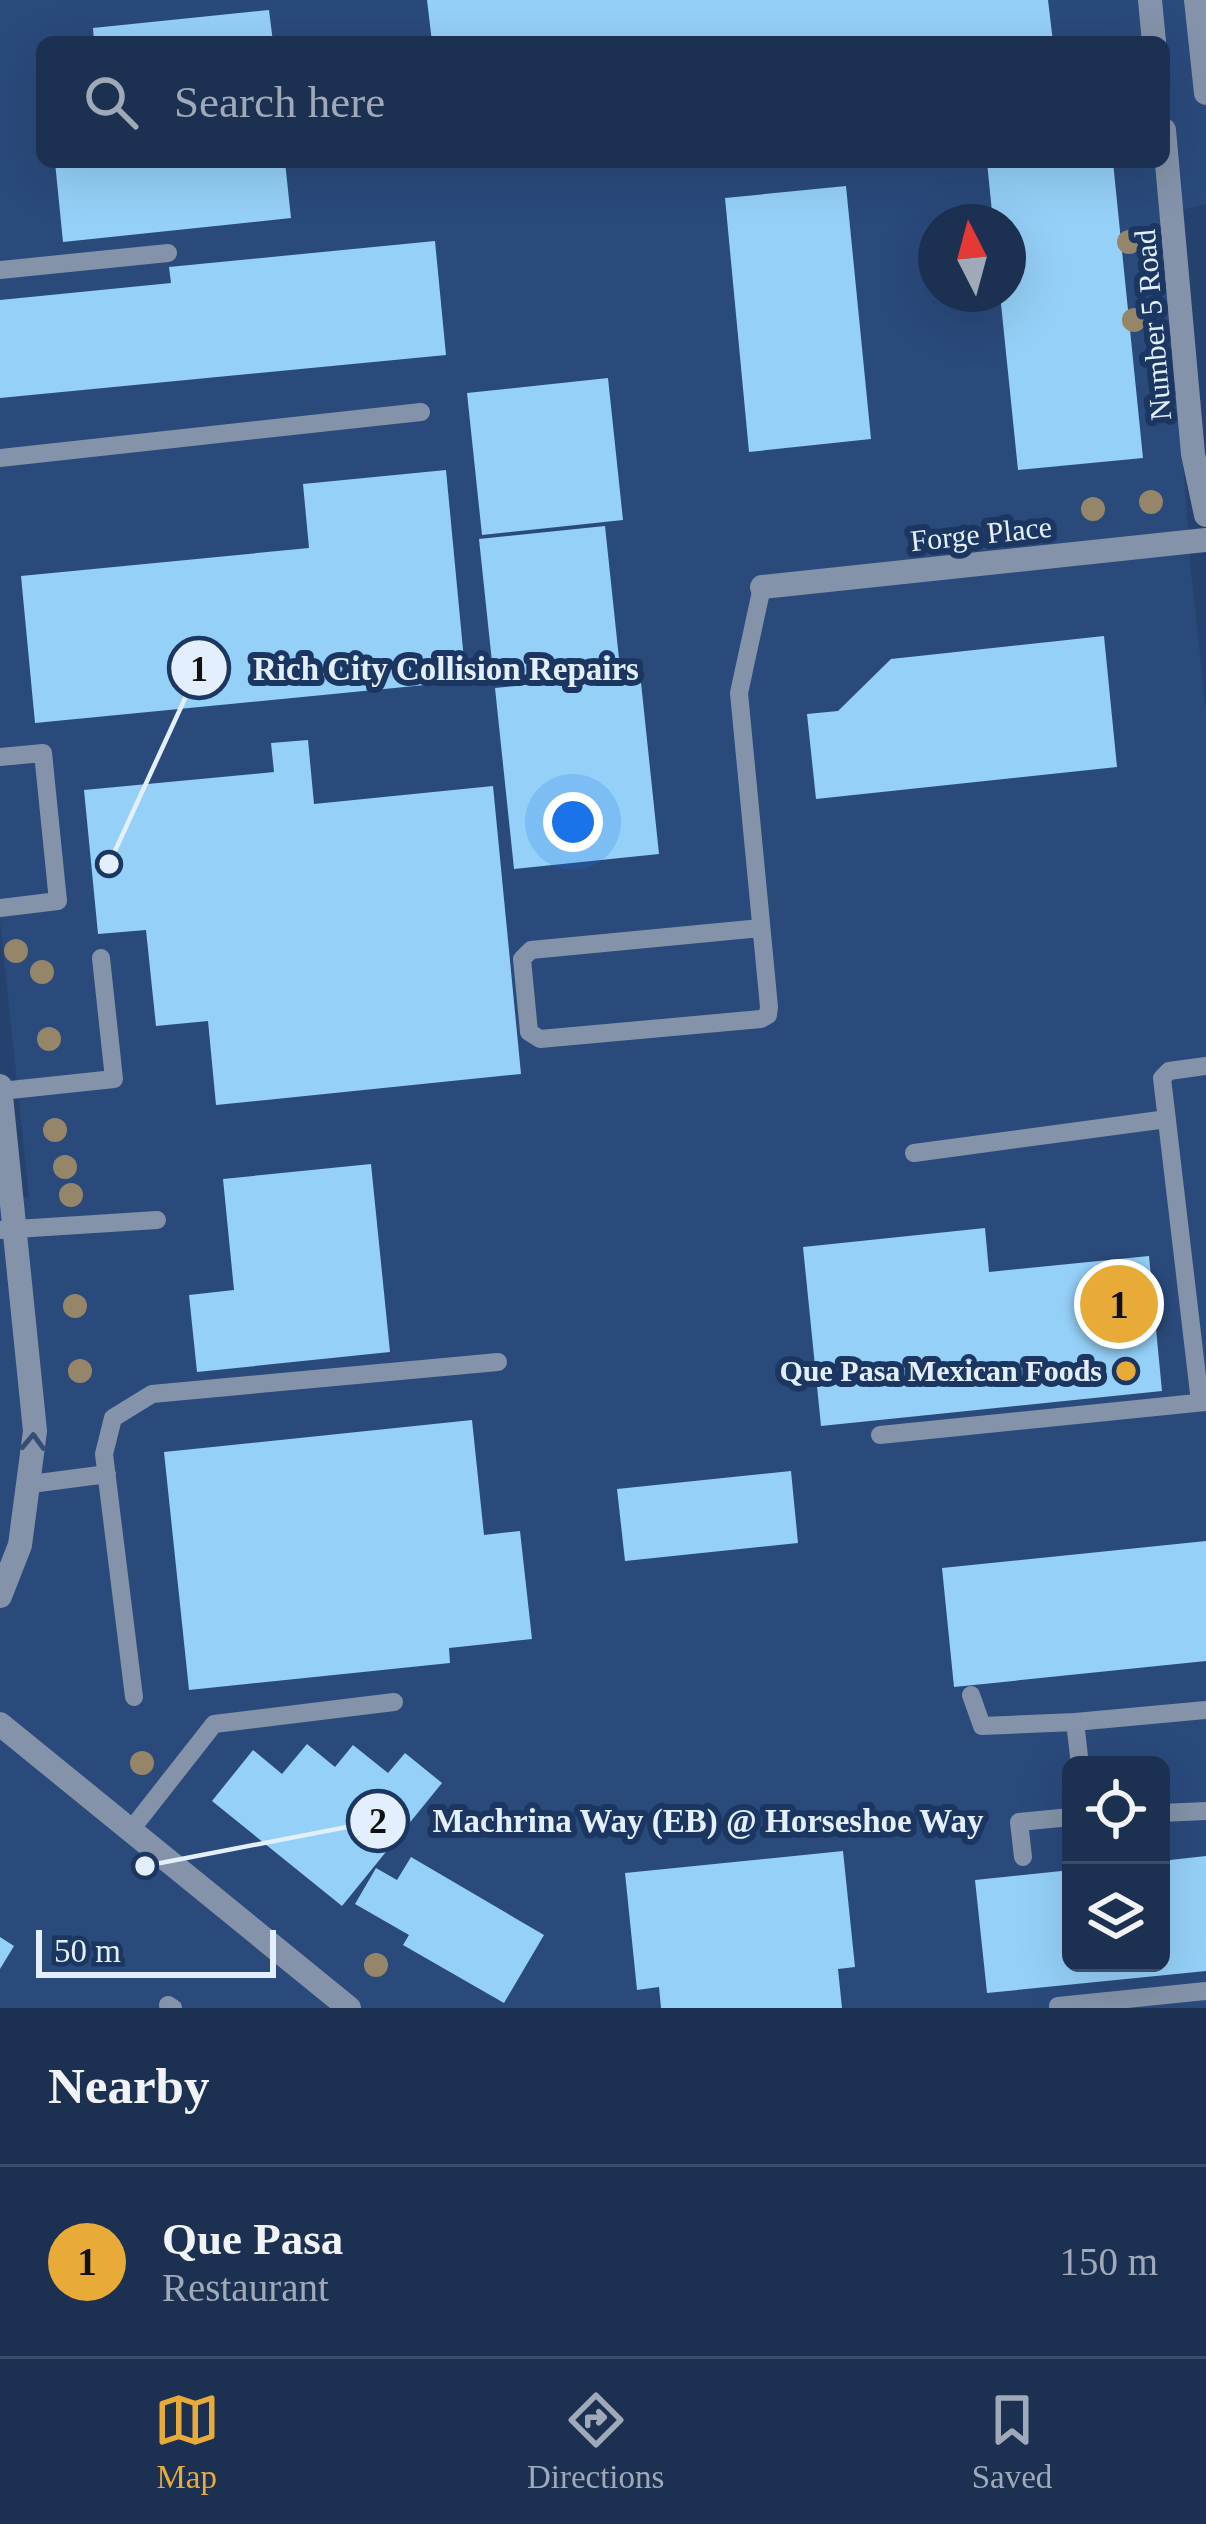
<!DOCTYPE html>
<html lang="en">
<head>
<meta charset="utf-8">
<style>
  body { margin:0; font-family:"Times New Roman",serif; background:#293d5c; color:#f1f3f6 }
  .controls { position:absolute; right:36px; bottom:36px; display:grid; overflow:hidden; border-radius:18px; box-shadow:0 12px 48px #0002 }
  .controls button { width:108px; height:108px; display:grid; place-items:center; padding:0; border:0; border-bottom:3px solid #3a4c69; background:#1c3152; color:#f1f3f6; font:60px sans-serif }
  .compass { position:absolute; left:918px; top:204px; width:108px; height:108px; border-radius:50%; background:#1c3152; box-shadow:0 12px 48px #0002; rotate:354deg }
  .scale { position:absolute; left:36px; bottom:30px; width:240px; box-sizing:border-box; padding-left:12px; border:6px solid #e3eefe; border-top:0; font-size:33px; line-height:42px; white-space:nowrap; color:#e3eefe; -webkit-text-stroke:9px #1b3761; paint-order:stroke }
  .you { position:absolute; left:573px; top:822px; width:42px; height:42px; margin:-30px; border:9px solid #fff; border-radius:50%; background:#1a73e8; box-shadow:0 0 0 18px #1a73e833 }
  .badge { display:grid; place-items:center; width:78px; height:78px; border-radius:50%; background:#e9ab38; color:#111; font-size:39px; font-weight:700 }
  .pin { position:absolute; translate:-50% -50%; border:6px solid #fff; box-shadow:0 3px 12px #0006 }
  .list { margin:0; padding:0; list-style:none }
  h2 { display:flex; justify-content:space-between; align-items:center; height:156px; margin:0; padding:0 48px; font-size:51px }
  h2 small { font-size:39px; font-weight:400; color:#a0a9b8 }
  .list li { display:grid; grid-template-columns:78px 1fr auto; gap:36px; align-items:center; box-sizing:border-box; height:192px; padding:0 48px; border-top:3px solid #3a4c69 }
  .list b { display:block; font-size:45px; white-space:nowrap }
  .list p { margin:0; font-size:39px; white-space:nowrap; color:#a0a9b8 }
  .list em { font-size:39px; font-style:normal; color:#a0a9b8 }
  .icon { flex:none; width:66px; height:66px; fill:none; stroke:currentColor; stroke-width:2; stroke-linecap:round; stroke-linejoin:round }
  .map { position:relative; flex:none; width:1206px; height:2008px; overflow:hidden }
  .search { position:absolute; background:#1c3152; box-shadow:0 12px 48px #0002; left:36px; right:36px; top:36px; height:132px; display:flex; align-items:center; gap:30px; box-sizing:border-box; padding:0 42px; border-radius:18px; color:#a0a9b8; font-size:45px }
  .sheet { height:348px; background:#1c3152 }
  nav { display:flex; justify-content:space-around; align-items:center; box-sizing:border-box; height:168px; border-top:3px solid #3a4c69; background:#1c3152; font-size:33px; color:#a0a9b8 }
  nav a { display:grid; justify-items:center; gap:6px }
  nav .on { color:#e9ab38 }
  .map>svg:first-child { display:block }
  .built { fill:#2a4a7c; fill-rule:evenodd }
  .building { fill:#95d0f8 }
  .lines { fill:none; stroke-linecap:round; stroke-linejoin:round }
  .service { stroke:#8493a9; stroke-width:18 }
  .minor { stroke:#8493a9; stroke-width:24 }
  .tertiary { stroke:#8493a9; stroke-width:24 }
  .tree { fill:#958569 }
  .oneway { stroke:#354e73 }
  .poi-dot { fill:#e9ab38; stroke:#1b3761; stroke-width:4.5 }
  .labels { text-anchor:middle; stroke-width:12; stroke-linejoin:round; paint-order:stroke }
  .street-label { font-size:30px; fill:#e3eefe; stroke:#1b3761 }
  .poi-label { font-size:30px; font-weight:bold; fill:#e3eefe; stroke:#1b3761; text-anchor:end }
  .leader { fill:none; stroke:#e3eefe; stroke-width:4.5 }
  .callout-dot { fill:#e3eefe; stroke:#1b3761; stroke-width:4.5 }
  .mark-label { font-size:36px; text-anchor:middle; font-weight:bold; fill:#111 }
  .callout-label { font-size:33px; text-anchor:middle; font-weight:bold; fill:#e3eefe; stroke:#1b3761; stroke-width:12; stroke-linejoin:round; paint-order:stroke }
</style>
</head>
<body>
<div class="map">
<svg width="1206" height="2008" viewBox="0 0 1206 2008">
  <rect width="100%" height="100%" fill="#25416d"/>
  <path class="built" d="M0 0H1206V204L1165 214 1191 572 1206 710V2008H0V1199L29 1197 0 921ZM42 42H1164V162H42ZM936 222H1008V294H936ZM1071 1765H1161V1963H1071Z"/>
  <path class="building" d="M427 0H1048L1053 42H432Z
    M269 10 273 42H94L93 28Z
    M55 162H285L291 218 63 242Z
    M987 162H1113L1143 458 1018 470 1000 294H1008V222H993Z
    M846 186 871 439 749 452 725 198Z
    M435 241 446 355 0 398V300L171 283 169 267Z
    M608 378 623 520 482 535 467 393Z
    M446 470 466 681 35 723 21 576 309 548 303 484Z
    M605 526 620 668 494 681 479 539Z
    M1104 636 1117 767 816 799 807 714 838 711 891 659Z
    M640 673 659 854 514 869 495 688Z
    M308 740 314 804 493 786 521 1074 216 1105 208 1021 156 1026 146 930 98 934 84 790 274 772 271 743Z
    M371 1164 390 1352 197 1372 189 1295 234 1290 223 1179Z
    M985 1228 989 1272 1149 1256 1162 1391 821 1426 803 1247Z
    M472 1420 484 1535 520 1531 532 1639 449 1648 450 1663 189 1690 164 1452Z
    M791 1471 798 1543 625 1561 617 1489Z
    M1206 1541V1661L954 1687 942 1568Z
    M307 1744 335 1767 353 1745 388 1773 405 1753 442 1783 342 1906 212 1801 253 1750 282 1774Z
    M843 1851 855 1967 838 1969 842 2008H661L659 1987 637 1990 625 1873Z
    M1206 1856V1971L987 1993 975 1880 1071 1870V1963H1161V1861Z
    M411 1857 544 1935 504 2003 403 1945 409 1935 355 1904 376 1868 397 1880Z
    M0 1937 14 1946 0 1969Z"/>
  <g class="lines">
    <path class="service" d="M0 270 168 253
      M0 458 421 412
      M0 757 43 753 58 901 0 908
      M761 928 531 950 522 959 529 1032 540 1039 761 1019 768 1015 769 1007 739 693 762 587
      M1 1091 114 1079 101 958
      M914 1153 1167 1119
      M0 1230 157 1220
      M1200 1402 1162 1078 1169 1071 1206 1066
      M880 1435 1206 1402
      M31 1484 107 1474
      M971 1695 982 1726 1075 1722
      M134 1697 104 1454 113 1418 152 1394 498 1362
      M1080 1765 1075 1722 1206 1710
      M1161 1813 1206 1811
      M130 1831 214 1724 394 1702
      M1023 1857 1019 1822 1071 1817
      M168 2005 173 2008
      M1058 2006 1206 1991"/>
    <path class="minor" d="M1150 0 1154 42
      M1196 0 1206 93
      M1164 130 1193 454 1206 515
      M762 587 1206 540
      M0 1724 349 2008"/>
    <path class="tertiary" d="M0 1086 35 1431 20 1545 0 1596"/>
  </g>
  <g class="tree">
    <circle cx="1129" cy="242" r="12"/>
    <circle cx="1134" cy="320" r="12"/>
    <circle cx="1151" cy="502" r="12"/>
    <circle cx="1093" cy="509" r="12"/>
    <circle cx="16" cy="951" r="12"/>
    <circle cx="42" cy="972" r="12"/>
    <circle cx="49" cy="1039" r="12"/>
    <circle cx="55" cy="1130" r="12"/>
    <circle cx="65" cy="1167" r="12"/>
    <circle cx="71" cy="1195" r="12"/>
    <circle cx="75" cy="1306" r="12"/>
    <circle cx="80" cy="1371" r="12"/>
    <circle cx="142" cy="1763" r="12"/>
    <circle cx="376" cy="1965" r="12"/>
  </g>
  <defs><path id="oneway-chevron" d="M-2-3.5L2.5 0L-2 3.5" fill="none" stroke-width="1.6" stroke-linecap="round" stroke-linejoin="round" transform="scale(3)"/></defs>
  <use class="oneway" href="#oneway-chevron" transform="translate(33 1442) rotate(-88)"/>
  <circle class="poi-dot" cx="1126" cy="1371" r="12"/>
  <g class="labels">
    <g class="street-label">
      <text transform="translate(1153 325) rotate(-95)" y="10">Number 5 Road</text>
      <text transform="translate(981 534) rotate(-6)" y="10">Forge Place</text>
    </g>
    <g class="poi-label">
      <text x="1102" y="1381">Que Pasa Mexican Foods</text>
    </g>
  </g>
  <path class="leader" d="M109 864L199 668M145 1866L378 1821"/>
  <g class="callout-dot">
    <circle cx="109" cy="864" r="12"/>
    <circle cx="145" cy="1866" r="12"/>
    <circle cx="199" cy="668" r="30"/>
    <circle cx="378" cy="1821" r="30"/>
  </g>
  <g class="mark-label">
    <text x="199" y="681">1</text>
    <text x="378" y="1833">2</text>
  </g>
  <g class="callout-label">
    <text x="446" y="680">Rich City Collision Repairs</text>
    <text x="708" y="1832">Machrina Way (EB) @ Horseshoe Way</text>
  </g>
</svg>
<div class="controls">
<button><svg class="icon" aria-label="locate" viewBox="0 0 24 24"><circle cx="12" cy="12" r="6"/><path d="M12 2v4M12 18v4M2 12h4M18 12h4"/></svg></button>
<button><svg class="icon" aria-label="layers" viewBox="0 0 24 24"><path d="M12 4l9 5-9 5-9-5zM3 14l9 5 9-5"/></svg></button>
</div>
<svg class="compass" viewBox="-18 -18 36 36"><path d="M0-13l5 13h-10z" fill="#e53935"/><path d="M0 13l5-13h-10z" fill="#a0a9b8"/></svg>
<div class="scale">50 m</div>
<div class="you"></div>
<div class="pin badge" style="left:1119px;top:1304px">1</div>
<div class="search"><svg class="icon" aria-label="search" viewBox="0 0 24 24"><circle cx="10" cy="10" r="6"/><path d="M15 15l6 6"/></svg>Search here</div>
</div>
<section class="sheet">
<h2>Nearby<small></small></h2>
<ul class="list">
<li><span class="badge">1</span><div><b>Que Pasa</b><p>Restaurant</p></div><em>150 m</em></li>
</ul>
</section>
<nav>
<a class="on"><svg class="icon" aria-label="map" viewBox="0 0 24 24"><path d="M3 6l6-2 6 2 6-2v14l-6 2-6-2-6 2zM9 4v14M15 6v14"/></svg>Map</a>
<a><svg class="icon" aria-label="directions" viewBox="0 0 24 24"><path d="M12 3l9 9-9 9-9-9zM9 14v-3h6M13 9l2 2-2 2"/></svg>Directions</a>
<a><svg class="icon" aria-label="saved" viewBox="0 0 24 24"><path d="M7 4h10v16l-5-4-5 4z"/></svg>Saved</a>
</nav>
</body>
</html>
